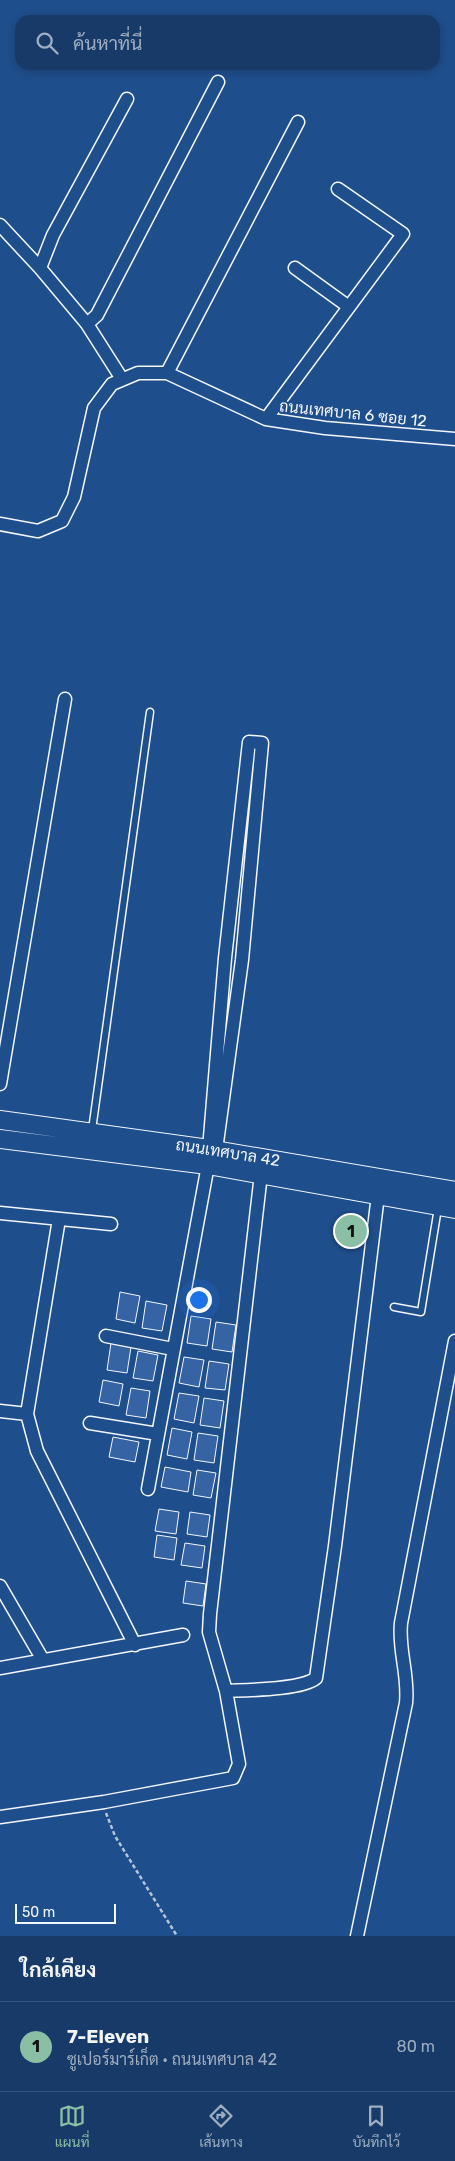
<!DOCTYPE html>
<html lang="th">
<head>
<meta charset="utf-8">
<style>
  body { margin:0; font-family:Rubik,Sarabun,sans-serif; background:#20416f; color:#f1f3f6 }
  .scale { position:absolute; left:15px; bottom:12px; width:101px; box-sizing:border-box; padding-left:5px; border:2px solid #f2f6ff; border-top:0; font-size:14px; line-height:18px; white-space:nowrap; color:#f2f6ff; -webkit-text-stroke:4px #1f4e8c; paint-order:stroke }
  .you { position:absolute; left:198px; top:1299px; width:18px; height:18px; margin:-12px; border:4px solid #fff; border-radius:50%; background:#1a73e8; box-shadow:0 0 0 8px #1a73e833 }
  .badge { display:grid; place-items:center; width:32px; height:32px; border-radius:50%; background:#8abfa5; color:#111; font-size:16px; font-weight:700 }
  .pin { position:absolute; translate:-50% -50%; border:2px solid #fff; box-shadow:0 1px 5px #0006 }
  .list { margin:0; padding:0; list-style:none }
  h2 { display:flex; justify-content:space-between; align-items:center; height:65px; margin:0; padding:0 20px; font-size:21px }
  h2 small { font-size:16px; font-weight:400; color:#9eadc0 }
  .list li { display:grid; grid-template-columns:32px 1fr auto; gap:15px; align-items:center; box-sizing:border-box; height:90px; padding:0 20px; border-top:1px solid #36547d }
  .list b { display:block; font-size:19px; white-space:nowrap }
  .list p { margin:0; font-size:16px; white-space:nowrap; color:#9eadc0 }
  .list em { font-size:16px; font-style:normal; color:#9eadc0 }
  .icon { flex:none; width:28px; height:28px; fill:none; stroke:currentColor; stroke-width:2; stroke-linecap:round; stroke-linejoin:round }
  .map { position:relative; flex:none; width:455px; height:1936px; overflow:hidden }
  .search { position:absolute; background:#173a69; box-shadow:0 2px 8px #0003; left:15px; right:15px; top:15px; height:55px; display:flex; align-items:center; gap:12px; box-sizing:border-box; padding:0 18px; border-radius:15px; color:#9eadc0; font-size:19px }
  .sheet { height:155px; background:#173a69 }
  nav { display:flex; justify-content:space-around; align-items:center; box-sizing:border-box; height:70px; border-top:1px solid #36547d; background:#173a69; font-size:14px; color:#9eadc0 }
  nav a { display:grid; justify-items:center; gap:2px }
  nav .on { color:#8abfa5 }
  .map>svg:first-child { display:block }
  .building { fill:#3563a3; stroke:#f2f6ff }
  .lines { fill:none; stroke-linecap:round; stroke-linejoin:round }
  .lane-casing { stroke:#f2f6ff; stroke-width:9 }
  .street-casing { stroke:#f2f6ff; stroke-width:15 }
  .secondary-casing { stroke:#f2f6ff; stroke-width:20 }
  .path { stroke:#b3c4dc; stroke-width:2.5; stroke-dasharray:4 2.5; stroke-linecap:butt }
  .lane { stroke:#1f4e8c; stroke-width:6 }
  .street { stroke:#1f4e8c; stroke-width:12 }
  .secondary { stroke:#1f4e8c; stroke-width:18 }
  .labels { text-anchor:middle; stroke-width:4; stroke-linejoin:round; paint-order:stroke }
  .street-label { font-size:16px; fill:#f2f6ff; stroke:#1f4e8c }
</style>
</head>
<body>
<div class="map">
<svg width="455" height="1936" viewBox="0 0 455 1936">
  <rect width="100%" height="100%" fill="#1f4e8c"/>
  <path class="building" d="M120 1292 140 1296 135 1323 116 1319Z
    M146 1301 167 1305 162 1331 142 1328Z
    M191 1316 211 1319 207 1346 187 1343Z
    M216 1322 236 1325 232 1352 212 1349Z
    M111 1343 131 1347 127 1373 107 1370Z
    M138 1351 158 1355 153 1381 133 1378Z
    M184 1357 204 1360 199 1387 179 1383Z
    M209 1361 229 1364 225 1390 205 1388Z
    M103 1380 123 1384 119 1406 99 1402Z
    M131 1388 150 1391 146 1418 126 1415Z
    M179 1393 199 1396 194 1423 174 1419Z
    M204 1398 224 1401 220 1428 200 1425Z
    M172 1428 192 1432 187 1459 167 1455Z
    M198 1433 218 1436 214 1463 194 1460Z
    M113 1437 139 1442 135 1462 109 1457Z
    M165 1467 191 1472 188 1492 161 1487Z
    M197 1470 216 1473 211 1498 193 1495Z
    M159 1509 179 1512 176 1534 155 1531Z
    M190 1512 210 1515 207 1537 187 1534Z
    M157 1535 177 1538 174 1560 154 1557Z
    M185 1543 205 1546 202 1568 181 1565Z
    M186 1581 206 1584 203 1606 183 1603Z"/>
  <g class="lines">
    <defs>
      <path id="lane" d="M92 1130 150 712
        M394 1307 421 1312 438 1208"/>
      <path id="street" d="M0 225 40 268 87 324 122 379
        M40 268 53 235 127 99
        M295 268 349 307
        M87 324 97 315 218 82
        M167 373 298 122
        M266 419 403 234 338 189
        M0 524 38 531 62 521 74 497 94 408 112 384 138 373H167L266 419 325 428 455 439
        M0 1084 65 699
        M209 1149 225 958 249 742 262 743 242 960 216 1150
        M0 1213 111 1224
        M59 1219 27 1414 37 1451 135 1645
        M106 1336 173 1349
        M0 1411 27 1414
        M90 1423 158 1434
        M148 1489 208 1165
        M0 1586 43 1660
        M0 1668 183 1635
        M226 1691C246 1690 302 1690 316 1678L335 1546 378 1195
        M0 1817 104 1802 233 1778 239 1764 226 1691 209 1632 210 1614 261 1174
        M357 1936 406 1703C409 1675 398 1650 401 1623L455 1341"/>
      <path id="secondary" d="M0 1120 209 1149 455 1191
        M0 1139 208 1165 455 1209"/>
    </defs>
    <use href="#lane" class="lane-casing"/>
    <use href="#street" class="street-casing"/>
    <use href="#secondary" class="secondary-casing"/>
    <path class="path" d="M106 1813 115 1836 177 1936"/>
    <use href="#lane" class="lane"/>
    <use href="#street" class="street"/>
    <use href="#secondary" class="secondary"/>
  </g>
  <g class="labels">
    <g class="street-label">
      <text transform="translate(353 413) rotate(6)" y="6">ถนนเทศบาล 6 ซอย 12</text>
      <text transform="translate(228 1152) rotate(9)" y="6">ถนนเทศบาล 42</text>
    </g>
  </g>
</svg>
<div class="scale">50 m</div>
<div class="you"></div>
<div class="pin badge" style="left:351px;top:1231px">1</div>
<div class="search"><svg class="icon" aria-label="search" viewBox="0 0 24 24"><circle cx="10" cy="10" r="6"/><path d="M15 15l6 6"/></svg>ค้นหาที่นี่</div>
</div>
<section class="sheet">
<h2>ใกล้เคียง<small></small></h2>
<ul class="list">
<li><span class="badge">1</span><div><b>7-Eleven</b><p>ซูเปอร์มาร์เก็ต · ถนนเทศบาล 42</p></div><em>80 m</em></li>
</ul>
</section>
<nav>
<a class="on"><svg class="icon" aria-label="map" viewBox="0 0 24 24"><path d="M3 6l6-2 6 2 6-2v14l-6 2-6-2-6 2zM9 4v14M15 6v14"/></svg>แผนที่</a>
<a><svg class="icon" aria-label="directions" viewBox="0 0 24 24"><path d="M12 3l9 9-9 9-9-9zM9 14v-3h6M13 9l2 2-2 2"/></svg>เส้นทาง</a>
<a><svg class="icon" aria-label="saved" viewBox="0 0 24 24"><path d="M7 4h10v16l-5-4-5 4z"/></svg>บันทึกไว้</a>
</nav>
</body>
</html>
